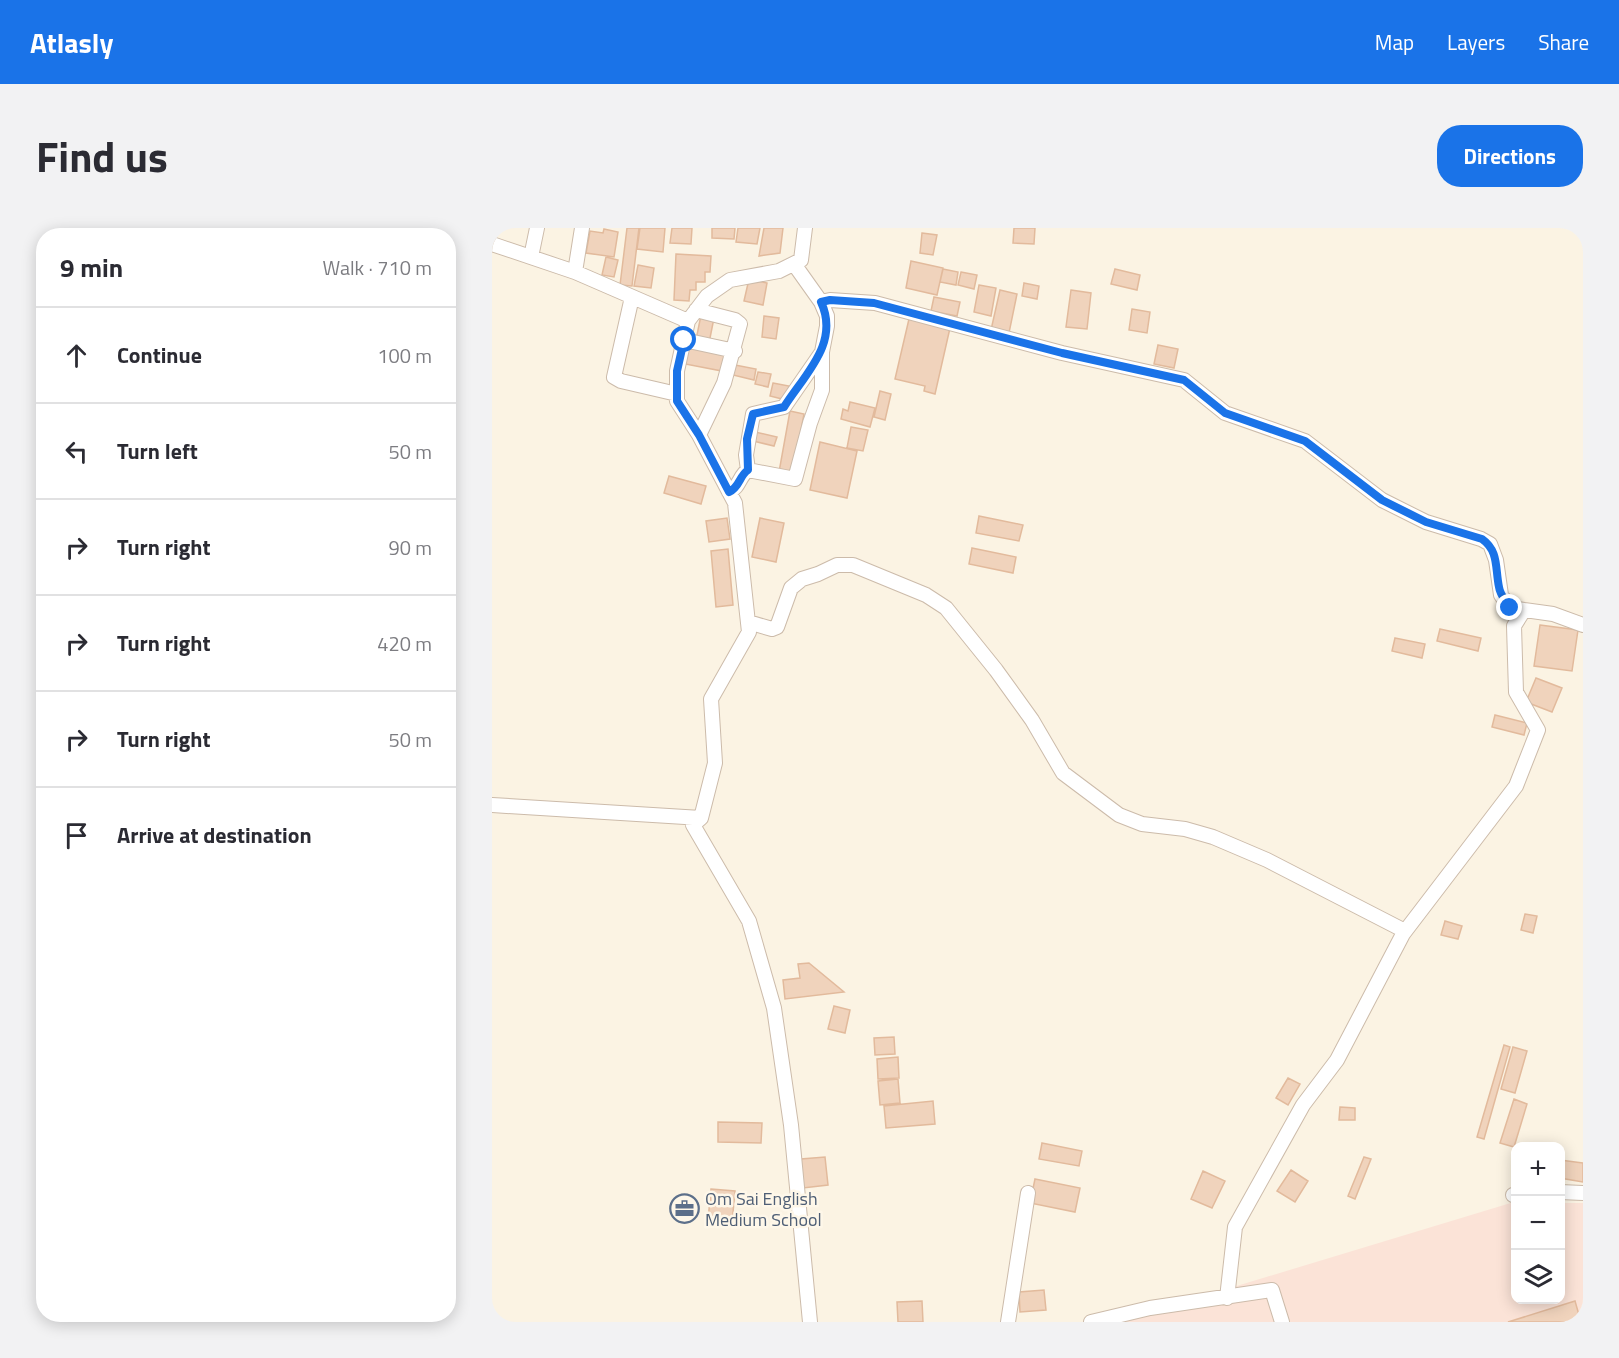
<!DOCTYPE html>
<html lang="en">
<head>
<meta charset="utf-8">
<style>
  body { margin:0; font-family:"Titillium Web",sans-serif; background:#f2f2f3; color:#2b2b33 }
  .controls { position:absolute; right:18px; bottom:18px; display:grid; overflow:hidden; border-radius:12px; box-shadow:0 3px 15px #0003 }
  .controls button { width:54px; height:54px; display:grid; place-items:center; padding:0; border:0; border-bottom:2px solid #e1e1e2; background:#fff; color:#2b2b33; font:30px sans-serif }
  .stop { position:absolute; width:18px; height:18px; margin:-14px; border:4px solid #1a73e8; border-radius:50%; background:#fff }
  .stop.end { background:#1a73e8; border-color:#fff; box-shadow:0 2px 6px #0008 }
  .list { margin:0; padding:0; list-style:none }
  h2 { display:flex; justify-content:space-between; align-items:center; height:78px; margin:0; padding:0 24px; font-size:26px }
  h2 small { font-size:20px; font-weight:400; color:#7c7c81 }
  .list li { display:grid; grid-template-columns:39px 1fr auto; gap:18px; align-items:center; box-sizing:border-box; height:96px; padding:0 24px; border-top:2px solid #e1e1e2 }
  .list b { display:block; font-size:22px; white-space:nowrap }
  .list em { font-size:20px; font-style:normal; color:#7c7c81 }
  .icon { flex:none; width:33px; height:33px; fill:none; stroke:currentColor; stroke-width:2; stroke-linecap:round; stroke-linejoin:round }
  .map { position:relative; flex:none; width:1091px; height:1094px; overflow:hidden; border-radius:24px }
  header { display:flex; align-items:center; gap:36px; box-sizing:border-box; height:84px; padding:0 30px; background:#1a73e8; color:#fff }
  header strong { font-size:28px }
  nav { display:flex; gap:33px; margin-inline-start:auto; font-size:21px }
  .intro { display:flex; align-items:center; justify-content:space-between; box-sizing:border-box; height:144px; padding:0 36px }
  h1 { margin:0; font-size:42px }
  .button { padding:15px 27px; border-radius:24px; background:#1a73e8; color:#fff; font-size:21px; font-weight:700 }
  main { display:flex; gap:36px; padding:0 36px }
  aside { flex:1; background:#fff; border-radius:24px; box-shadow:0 3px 15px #0003 }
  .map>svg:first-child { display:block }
  .commercial { fill:#fbe3d7 }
  .building { fill:#f0d3bc; stroke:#e2ba9c; stroke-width:1.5 }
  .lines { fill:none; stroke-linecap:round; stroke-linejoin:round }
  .minor-casing { stroke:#cba; stroke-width:16 }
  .minor { stroke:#fff; stroke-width:14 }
  .route { stroke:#1a73e8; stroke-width:8 }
  .labels { text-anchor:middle; stroke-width:5; stroke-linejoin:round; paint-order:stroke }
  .service-label { font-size:18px; fill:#4e5e75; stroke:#fef7e9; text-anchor:start }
</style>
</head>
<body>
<header>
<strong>Atlasly</strong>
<nav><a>Map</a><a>Layers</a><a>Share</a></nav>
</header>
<div class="intro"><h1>Find us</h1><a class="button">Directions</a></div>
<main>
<aside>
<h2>9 min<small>Walk · 710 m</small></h2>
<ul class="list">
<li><svg class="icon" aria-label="ahead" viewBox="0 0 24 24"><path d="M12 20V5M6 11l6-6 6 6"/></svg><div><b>Continue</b></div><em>100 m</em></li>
<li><svg class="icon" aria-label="left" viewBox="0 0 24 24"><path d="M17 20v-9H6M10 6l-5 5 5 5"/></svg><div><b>Turn left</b></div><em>50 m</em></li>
<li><svg class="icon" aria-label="right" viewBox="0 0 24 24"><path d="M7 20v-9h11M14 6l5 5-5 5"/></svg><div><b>Turn right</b></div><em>90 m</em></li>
<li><svg class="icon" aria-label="right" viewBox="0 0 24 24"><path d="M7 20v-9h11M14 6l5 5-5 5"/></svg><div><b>Turn right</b></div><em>420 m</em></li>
<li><svg class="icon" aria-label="right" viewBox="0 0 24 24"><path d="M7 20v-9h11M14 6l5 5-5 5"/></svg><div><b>Turn right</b></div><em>50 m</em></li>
<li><svg class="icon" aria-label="arrive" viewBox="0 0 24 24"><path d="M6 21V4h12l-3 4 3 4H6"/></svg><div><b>Arrive at destination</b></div></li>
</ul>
</aside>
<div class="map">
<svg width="1091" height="1094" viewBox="0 0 1091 1094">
  <rect width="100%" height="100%" fill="#fbf3e3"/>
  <path class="commercial" d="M1022 974 1023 1072H1068L1069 975H1091V1094H626Z"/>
  <path class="building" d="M135 0H147L140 58 128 57Z
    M148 0H173L171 24 145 21Z
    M180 0H200L199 16 178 15Z
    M220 0H243L242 11 220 10Z
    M246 0H268L265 16 244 14Z
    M272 0H291L288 25 267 28Z
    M522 0H543L542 16 521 15Z
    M112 1 126 4 122 29 94 25 98 3 111 5Z
    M430 5 445 7 441 27 428 25Z
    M184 26 219 28 218 44H213V54H204V62H198L197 73 182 72Z
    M114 29 126 32 122 49 110 47Z
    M419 33 451 40 445 67 414 60Z
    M146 37 162 40 159 60 142 58Z
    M451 41 466 44 464 57 448 54Z
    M623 41 648 47 645 62 619 56Z
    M469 44 485 47 482 61 466 57Z
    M257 51 275 55 271 77 252 73Z
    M532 55 547 58 545 71 530 68Z
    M487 57 504 60 499 88 482 84Z
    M508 62 525 66 517 105 499 102Z
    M579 62 599 65 595 101 574 99Z
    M442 69 468 74 465 88 439 83Z
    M640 81 658 84 655 105 637 102Z
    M209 87 222 90 217 115 204 112Z
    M272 88 287 90 284 111 270 109Z
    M417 91 458 100 443 166 432 163 433 158 403 151Z
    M192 114 234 123 230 143 188 135Z
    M666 117 686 121 682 140 662 136Z
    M243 137 264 141 262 152 241 147Z
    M266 144 279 146 276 159 263 156Z
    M281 155 297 158 294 172 278 168Z
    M388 163 399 166 393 192 382 189Z
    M358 174 383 180 378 199 349 191 351 181 356 183Z
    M298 183 312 186 301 247 287 244Z
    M359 199 376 202 371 223 355 220Z
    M263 204 285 209 282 218 261 213Z
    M328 214 365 223 355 270 318 262Z
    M177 248 214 258 209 276 172 265Z
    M487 288 531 297 527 313 484 305Z
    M235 290 238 311 217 314 214 293Z
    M268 290 292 295 284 334 260 329Z
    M480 320 524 329 521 345 477 336Z
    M236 321 241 377 224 379 219 323Z
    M1048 397 1086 402 1080 443 1042 438Z
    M948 401 989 410 986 423 945 413Z
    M903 410 933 416 930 430 900 423Z
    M1044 450 1070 460 1060 484 1034 474Z
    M1003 487 1035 495 1032 507 1000 499Z
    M1033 686 1045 688 1041 705 1029 702Z
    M953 693 970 698 966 711 949 707Z
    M317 735 352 764 293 771 291 752 308 750 306 736Z
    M342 778 358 782 353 805 336 801Z
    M402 809 403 826 383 827 382 810Z
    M1012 817 1018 819 992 911 985 909Z
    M1021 819 1035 823 1023 865 1009 861Z
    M406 829 407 850 386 851 385 831Z
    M796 850 808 856 796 877 784 870Z
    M406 851 408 875 388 877 386 853Z
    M1022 871 1035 876 1022 919 1008 915Z
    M441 873 443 896 394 900 392 878Z
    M848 879 863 880V892H847Z
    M226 894 270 895 269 915 226 914Z
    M550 915 590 923 587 938 547 931Z
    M333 929 336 957 311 960 309 931Z
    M872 929 879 931 863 971 856 968Z
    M1068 932 1091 935V954L1068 950Z
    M799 942 816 953 803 974 785 963Z
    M711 943 733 953 720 980 699 971Z
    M543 951 588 960 583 984 538 975Z
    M219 961 243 963 240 995 216 992Z
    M552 1062 554 1082 528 1084 527 1064Z
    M430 1073 431 1094H406L405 1074Z
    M1083 1073 1089 1094H1016Z"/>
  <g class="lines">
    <defs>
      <path id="minor" d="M313 0 309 32 287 43 238 52 215 68 196 93 185 143V173L207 207 243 275 257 404 219 471 223 535 209 590 201 597 257 693 282 780 299 897 318 1094
        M0 16 83 44 196 93
        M39 29 45 0
        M302 36 329 74 338 72 383 75 570 125 692 152 733 185 813 213 890 272 934 294 989 311 998 316 1004 332 1009 367 1018 380 1032 382
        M83 44 90 0
        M140 69 122 149 129 153 185 166
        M204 82 243 92 248 96 232 155 207 207
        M192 112 243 123
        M256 242 254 227 261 186 292 179 330 124
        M237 264C248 259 247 248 256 242L303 251 318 195 330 162V124L335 98V88L329 74
        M256 394 280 401 285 399 299 360 310 351 326 346 345 337H361L434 367 454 380 504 442 540 492 571 545 627 587 650 596 693 601 721 609 775 632 913 703
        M0 577 209 590
        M1068 964 1091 965
        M1021 967H1023
        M735 1070 743 999 811 877 845 832 911 706 1024 558 1046 502 1024 464 1022 398 1032 382 1061 386 1091 397
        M516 1094 536 965
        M599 1094 658 1080 780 1062 790 1094"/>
    </defs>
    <use href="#minor" class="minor-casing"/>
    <use href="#minor" class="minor"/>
  </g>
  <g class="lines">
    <path class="route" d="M192 112 185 143V173L207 207 237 264C248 259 247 248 256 242L255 211 261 186 292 179C313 146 348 115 329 74L338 72 382 75 570 125 692 152 733 185 813 213 890 272 934 294 990 311C1007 323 1003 340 1007 359 1008 367 1014 373 1018 380"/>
  </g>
  <defs>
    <symbol id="office-ring" viewBox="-11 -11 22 22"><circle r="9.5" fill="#fef7e9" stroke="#5c6f8a" stroke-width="1.5"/><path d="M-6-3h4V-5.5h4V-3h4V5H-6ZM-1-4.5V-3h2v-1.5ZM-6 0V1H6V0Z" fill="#5c6f8a"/></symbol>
  </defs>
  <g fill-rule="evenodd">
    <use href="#office-ring" x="176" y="964" width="33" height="33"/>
  </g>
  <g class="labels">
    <g class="service-label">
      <text x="213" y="977">Om Sai English<tspan x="213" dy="21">Medium School</tspan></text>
    </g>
  </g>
</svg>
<div class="controls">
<button>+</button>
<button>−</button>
<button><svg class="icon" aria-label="layers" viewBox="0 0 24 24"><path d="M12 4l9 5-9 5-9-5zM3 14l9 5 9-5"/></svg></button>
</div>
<div class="stop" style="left:192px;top:112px"></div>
<div class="stop end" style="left:1018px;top:380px"></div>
</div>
</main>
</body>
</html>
